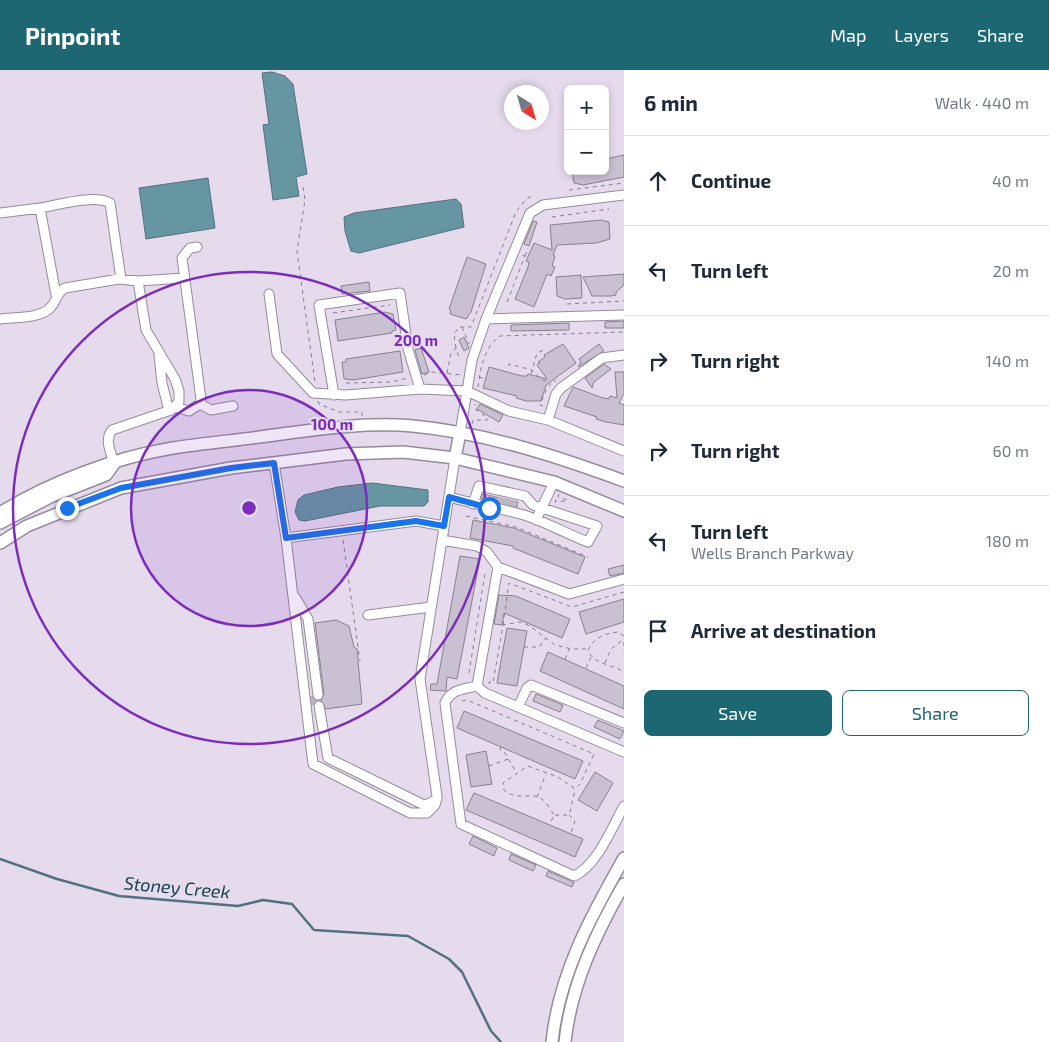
<!DOCTYPE html>
<html lang="en">
<head>
<meta charset="utf-8">
<style>
  body { margin:0; font-family:"Exo 2",sans-serif; background:#f2f2f3; color:#1f2937 }
  .controls { position:absolute; right:15px; top:15px; display:grid; overflow:hidden; border-radius:8px; box-shadow:0 2px 8px #0003 }
  .controls button { width:45px; height:45px; display:grid; place-items:center; padding:0; border:0; border-bottom:1px solid #e0e1e3; background:#fff; color:#1f2937; font:25px sans-serif }
  .compass { position:absolute; left:504px; top:15px; width:45px; height:45px; border-radius:50%; background:#fff; box-shadow:0 2px 8px #0003; rotate:143deg }
  .stop { position:absolute; width:15px; height:15px; margin:-11px; border:4px solid #1a73e8; border-radius:50%; background:#fff }
  .stop.end { background:#1a73e8; border-color:#fff; box-shadow:0 1px 5px #0008 }
  .list { margin:0; padding:0; list-style:none }
  h2 { display:flex; justify-content:space-between; align-items:center; height:65px; margin:0; padding:0 20px; font-size:21px }
  h2 small { font-size:16px; font-weight:400; color:#747a83 }
  .list li { display:grid; grid-template-columns:32px 1fr auto; gap:15px; align-items:center; box-sizing:border-box; height:90px; padding:0 20px; border-top:1px solid #e0e1e3 }
  .list b { display:block; font-size:19px; white-space:nowrap }
  .list p { margin:0; font-size:16px; white-space:nowrap; color:#747a83 }
  .list em { font-size:16px; font-style:normal; color:#747a83 }
  .actions { display:flex; gap:10px; padding:15px 20px }
  .actions a { flex:1; padding:11px 0; border:1px solid #1d6773; border-radius:8px; text-align:center; font-size:18px; color:#1d6773 }
  .actions .main { background:#1d6773; color:#fff }
  .icon { flex:none; width:28px; height:28px; fill:none; stroke:currentColor; stroke-width:2; stroke-linecap:round; stroke-linejoin:round }
  .map { position:relative; flex:none; width:624px; height:972px; overflow:hidden }
  header { display:flex; align-items:center; gap:30px; box-sizing:border-box; height:70px; padding:0 25px; background:#1d6773; color:#fff }
  header strong { font-size:24px }
  nav { display:flex; gap:28px; margin-inline-start:auto; font-size:18px }
  main { display:flex }
  aside { flex:1; background:#fff }
  .map>svg:first-child { display:block }
  .water { fill:#6696a1; stroke:#51727c }
  .lines { fill:none; stroke-linecap:round; stroke-linejoin:round }
  .stream { stroke:#51727c; stroke-width:2.5 }
  .building { fill:#c9c0d1; stroke:#88808f }
  .minor-tunnel { stroke:#beb5c5; stroke-width:9; stroke-dasharray:9 4.5; stroke-linecap:butt }
  .minor-casing { stroke:#948b9b; stroke-width:11 }
  .major-casing { stroke:#948b9b; stroke-width:14 }
  .path { stroke:#847e8a; stroke-width:1; stroke-dasharray:4 4; stroke-linecap:butt }
  .minor { stroke:#fff; stroke-width:9 }
  .major { stroke:#fff; stroke-width:11 }
  .route { stroke:#1a73e8; stroke-width:6 }
  .ring { fill:none; stroke:#7b2cbf; stroke-width:2.5 }
  .labels { text-anchor:middle; stroke-width:4; stroke-linejoin:round; paint-order:stroke }
  .water-label { font-size:18px; font-style:italic; fill:#16434c; stroke:#e5dbed }
  .centre { fill:#7b2cbf; stroke:#e5dbed; stroke-width:2.5 }
  .ring-label { font-size:15px; text-anchor:middle; font-weight:bold; fill:#7b2cbf; stroke:#e5dbed; stroke-width:4; stroke-linejoin:round; paint-order:stroke }
</style>
</head>
<body>
<header>
<strong>Pinpoint</strong>
<nav><a>Map</a><a>Layers</a><a>Share</a></nav>
</header>
<main>
<div class="map">
<svg width="624" height="972" viewBox="0 0 624 972">
  <rect width="100%" height="100%" fill="#e5dbed"/>
  <path class="water" d="M272 2 285 6 293 14 307 104 296 107 299 126 273 130 263 55 269 54 262 3Z
    M208 108 215 158 146 169 139 118Z
    M456 129 461 134 464 157 359 183 351 181 345 161 344 147 354 143Z
    M372 413 428 420V432L424 436H380L305 451 299 450 295 442 298 430 304 425 338 417Z"/>
  <g class="lines">
    <path class="stream" d="M0 789 57 809 119 826 238 836 263 830 292 834 314 860 408 866 449 889 462 902 491 961 501 972"/>
  </g>
  <path class="building" d="M624 85V107L583 115 574 113 572 101H605V89Z
    M601 150 609 152 610 169 596 173 557 175 553 185 555 186 552 196 555 197 551 206 547 204 534 237 515 229 528 197 529 192 526 191 534 173 552 180 550 155Z
    M533 151 537 152 529 176 524 174Z
    M467 187 486 194 471 242 466 249 450 244 451 240 449 239Z
    M624 204V215L616 222V225L611 226H592L583 207Z
    M581 205 582 228 565 229 557 226 556 207Z
    M369 212 370 221 342 224 341 216Z
    M385 242 393 244 396 260 392 261V263L338 271 335 250Z
    M624 251V258H605V252Z
    M569 253V260L511 261V255Z
    M464 267 469 278 464 281 459 270Z
    M563 274 576 293 546 315 541 331H526L516 328 517 326 483 318 489 297 522 306H527L528 304 547 309 537 295 540 293 538 292 545 287 544 285Z
    M599 274 604 281 578 297 581 292 579 289Z
    M421 278 429 302 422 304 415 280Z
    M400 281 403 302 353 310 344 309 342 292H346V289Z
    M604 294 611 299 594 312 592 318 585 308Z
    M615 302H624V323L619 333 624 335V355L606 352 596 349 597 347 564 336 573 317 603 328 609 329 610 326 617 328Z
    M480 334 503 345 499 352 477 339Z
    M483 424 518 432 517 437 481 428Z
    M473 450 514 458 585 487 578 504 513 478V476L470 468Z
    M460 486 480 489 457 609 447 607 446 621 430 620 431 614H437Z
    M624 495V503L610 506 608 499Z
    M499 525 516 526 570 549 562 568 504 543 502 555 494 554Z
    M624 529V552L586 564 579 542Z
    M336 550 349 556 354 577 357 579 362 634 326 639 321 630 324 624 315 553Z
    M507 558 527 561 517 616 497 613Z
    M548 582 624 616V639L540 601Z
    M536 624 563 635 560 642 533 631Z
    M464 641 583 691 575 709 457 658Z
    M598 650 624 661 620 669 594 657Z
    M486 681 492 714 471 717 466 685Z
    M595 702 613 713 597 741 578 730Z
    M474 723 583 769 575 787 466 740Z
    M473 766 497 778 494 786 469 774Z
    M511 784 536 795 533 801 509 790Z
    M548 801 574 812 572 817 546 806Z"/>
  <g class="lines">
    <path class="minor-tunnel" d="M490 435 492 426
      M501 437 503 428
      M510 439 512 430
      M313 626 314 636"/>
    <defs>
      <path id="minor" d="M0 143 40 138
        M138 211 184 208
        M269 224 277 284 313 323 346 325 420 319 467 321 460 363
        M56 225 40 138C58 135 95 124 110 133L121 209
        M624 245 486 249 472 290 467 321 509 341 548 350 624 381
        M0 249C14 247 41 249 51 237 57 231 56 223 65 218L119 209 138 211 146 260 175 309 179 321V332L171 340 112 360C104 370 111 382 114 394
        M486 249 530 143 543 135 624 125
        M159 285 162 313 169 341
        M334 325 319 235 400 223 408 279 420 319
        M200 334 211 340 233 336
        M175 337 189 341 200 334 201 329 182 188 190 178 197 177
        M548 350 556 324 561 318 602 288 624 285
        M274 393 286 468 313 694 410 743H427L435 735 437 726 420 609 455 388
        M449 427C474 434 499 438 524 445 546 452 567 464 588 472L597 456 533 435 525 426 479 416 473 434
        M536 450 554 412
        M286 468 416 451 444 456
        M442 470 477 476 487 482 498 497 477 616C464 619 451 619 445 633L461 754 574 806C597 796 612 757 624 736
        M498 497 569 524 624 509
        M295 527 308 549 318 625
        M368 545 431 537
        M477 616 485 623 518 637 527 618 531 615 624 653
        M319 636 328 688 422 734 426 735 437 729
        M518 637 624 682"/>
      <path id="major" d="M455 388 460 363
        M0 443C48 413 116 387 173 378 206 373 240 370 274 365 320 359 366 352 413 356 486 363 556 386 624 411
        M0 453 50 427 106 405 114 394
        M0 473 27 456 121 418 231 398 346 384 403 382 455 388 554 412 624 441
        M552 972C559 904 591 846 624 788
        M565 972C571 915 596 863 624 814"/>
    </defs>
    <use href="#minor" class="minor-casing"/>
    <use href="#major" class="major-casing"/>
    <path class="path" d="M303 117 305 130 297 181 315 312
      M569 120 624 113
      M552 147 609 139
      M525 186 528 178
      M507 232 525 186 521 185
      M567 234 624 231
      M333 243 390 235
      M462 257 469 274
      M456 278 454 264 459 257H471L516 142 526 129 534 125
      M509 296V294L532 300 540 308 549 313
      M447 303 451 283 456 278 459 288
      M531 304 537 283 546 279
      M424 305 432 302 462 305
      M479 307 486 309
      M346 313 391 312 408 308
      M478 317C480 300 484 277 500 266L624 262
      M318 331 319 334 339 342H362V346
      M543 336 540 335 547 318 553 311H556
      M472 354 473 350H487L488 348 475 339V334
      M555 433 556 430 566 432 567 430 558 427 559 424
      M466 446 516 457 588 487
      M343 470 360 591
      M503 555 509 513 572 537 624 522
      M624 566 618 562C606 563 592 568 588 581 595 595 612 594 624 602
      M624 572V581
      M524 577H539L546 568
      M565 589 569 579
      M605 593 611 579 624 569
      M586 598 591 587
      M469 603 485 503
      M489 614V612L493 613 503 555 520 552 530 556 555 575 572 579H589
      M462 631 466 630 479 635 594 684 580 714 575 719 558 707 528 696 503 713 504 720C518 732 530 721 542 729 546 732 551 740 554 745L550 754
      M501 677 500 680 505 683 516 702
      M489 696 508 689
      M537 727 546 704
      M555 745H567L570 742 575 720
      M569 745 575 751 571 763"/>
    <use href="#minor" class="minor"/>
    <use href="#major" class="major"/>
  </g>
  <g class="lines">
    <path class="route" d="M67 438 121 418 231 398 274 393 286 468 416 451 444 456 449 427 489 438"/>
  </g>
  <circle cx="249" cy="438" r="118" fill="#7b2cbf" fill-opacity=".12"/>
  <g class="ring">
    <circle cx="249" cy="438" r="118"/>
    <circle cx="249" cy="438" r="236"/>
  </g>
  <g class="labels">
    <g class="water-label">
      <text transform="translate(177 818) rotate(5)" y="6">Stoney Creek</text>
    </g>
  </g>
  <circle cx="249" cy="438" r="8" class="centre"/>
  <g class="ring-label">
    <text x="416" y="276">200 m</text>
    <text x="332" y="360">100 m</text>
  </g>
</svg>
<div class="controls">
<button>+</button>
<button>−</button>
</div>
<svg class="compass" viewBox="-18 -18 36 36"><path d="M0-13l5 13h-10z" fill="#e53935"/><path d="M0 13l5-13h-10z" fill="#747a83"/></svg>
<div class="stop" style="left:489px;top:438px"></div>
<div class="stop end" style="left:67px;top:438px"></div>
</div>
<aside>
<h2>6 min<small>Walk · 440 m</small></h2>
<ul class="list">
<li><svg class="icon" aria-label="ahead" viewBox="0 0 24 24"><path d="M12 20V5M6 11l6-6 6 6"/></svg><div><b>Continue</b></div><em>40 m</em></li>
<li><svg class="icon" aria-label="left" viewBox="0 0 24 24"><path d="M17 20v-9H6M10 6l-5 5 5 5"/></svg><div><b>Turn left</b></div><em>20 m</em></li>
<li><svg class="icon" aria-label="right" viewBox="0 0 24 24"><path d="M7 20v-9h11M14 6l5 5-5 5"/></svg><div><b>Turn right</b></div><em>140 m</em></li>
<li><svg class="icon" aria-label="right" viewBox="0 0 24 24"><path d="M7 20v-9h11M14 6l5 5-5 5"/></svg><div><b>Turn right</b></div><em>60 m</em></li>
<li><svg class="icon" aria-label="left" viewBox="0 0 24 24"><path d="M17 20v-9H6M10 6l-5 5 5 5"/></svg><div><b>Turn left</b><p>Wells Branch Parkway</p></div><em>180 m</em></li>
<li><svg class="icon" aria-label="arrive" viewBox="0 0 24 24"><path d="M6 21V4h12l-3 4 3 4H6"/></svg><div><b>Arrive at destination</b></div></li>
</ul>
<div class="actions"><a class="main">Save</a><a>Share</a></div>
</aside>
</main>
</body>
</html>
